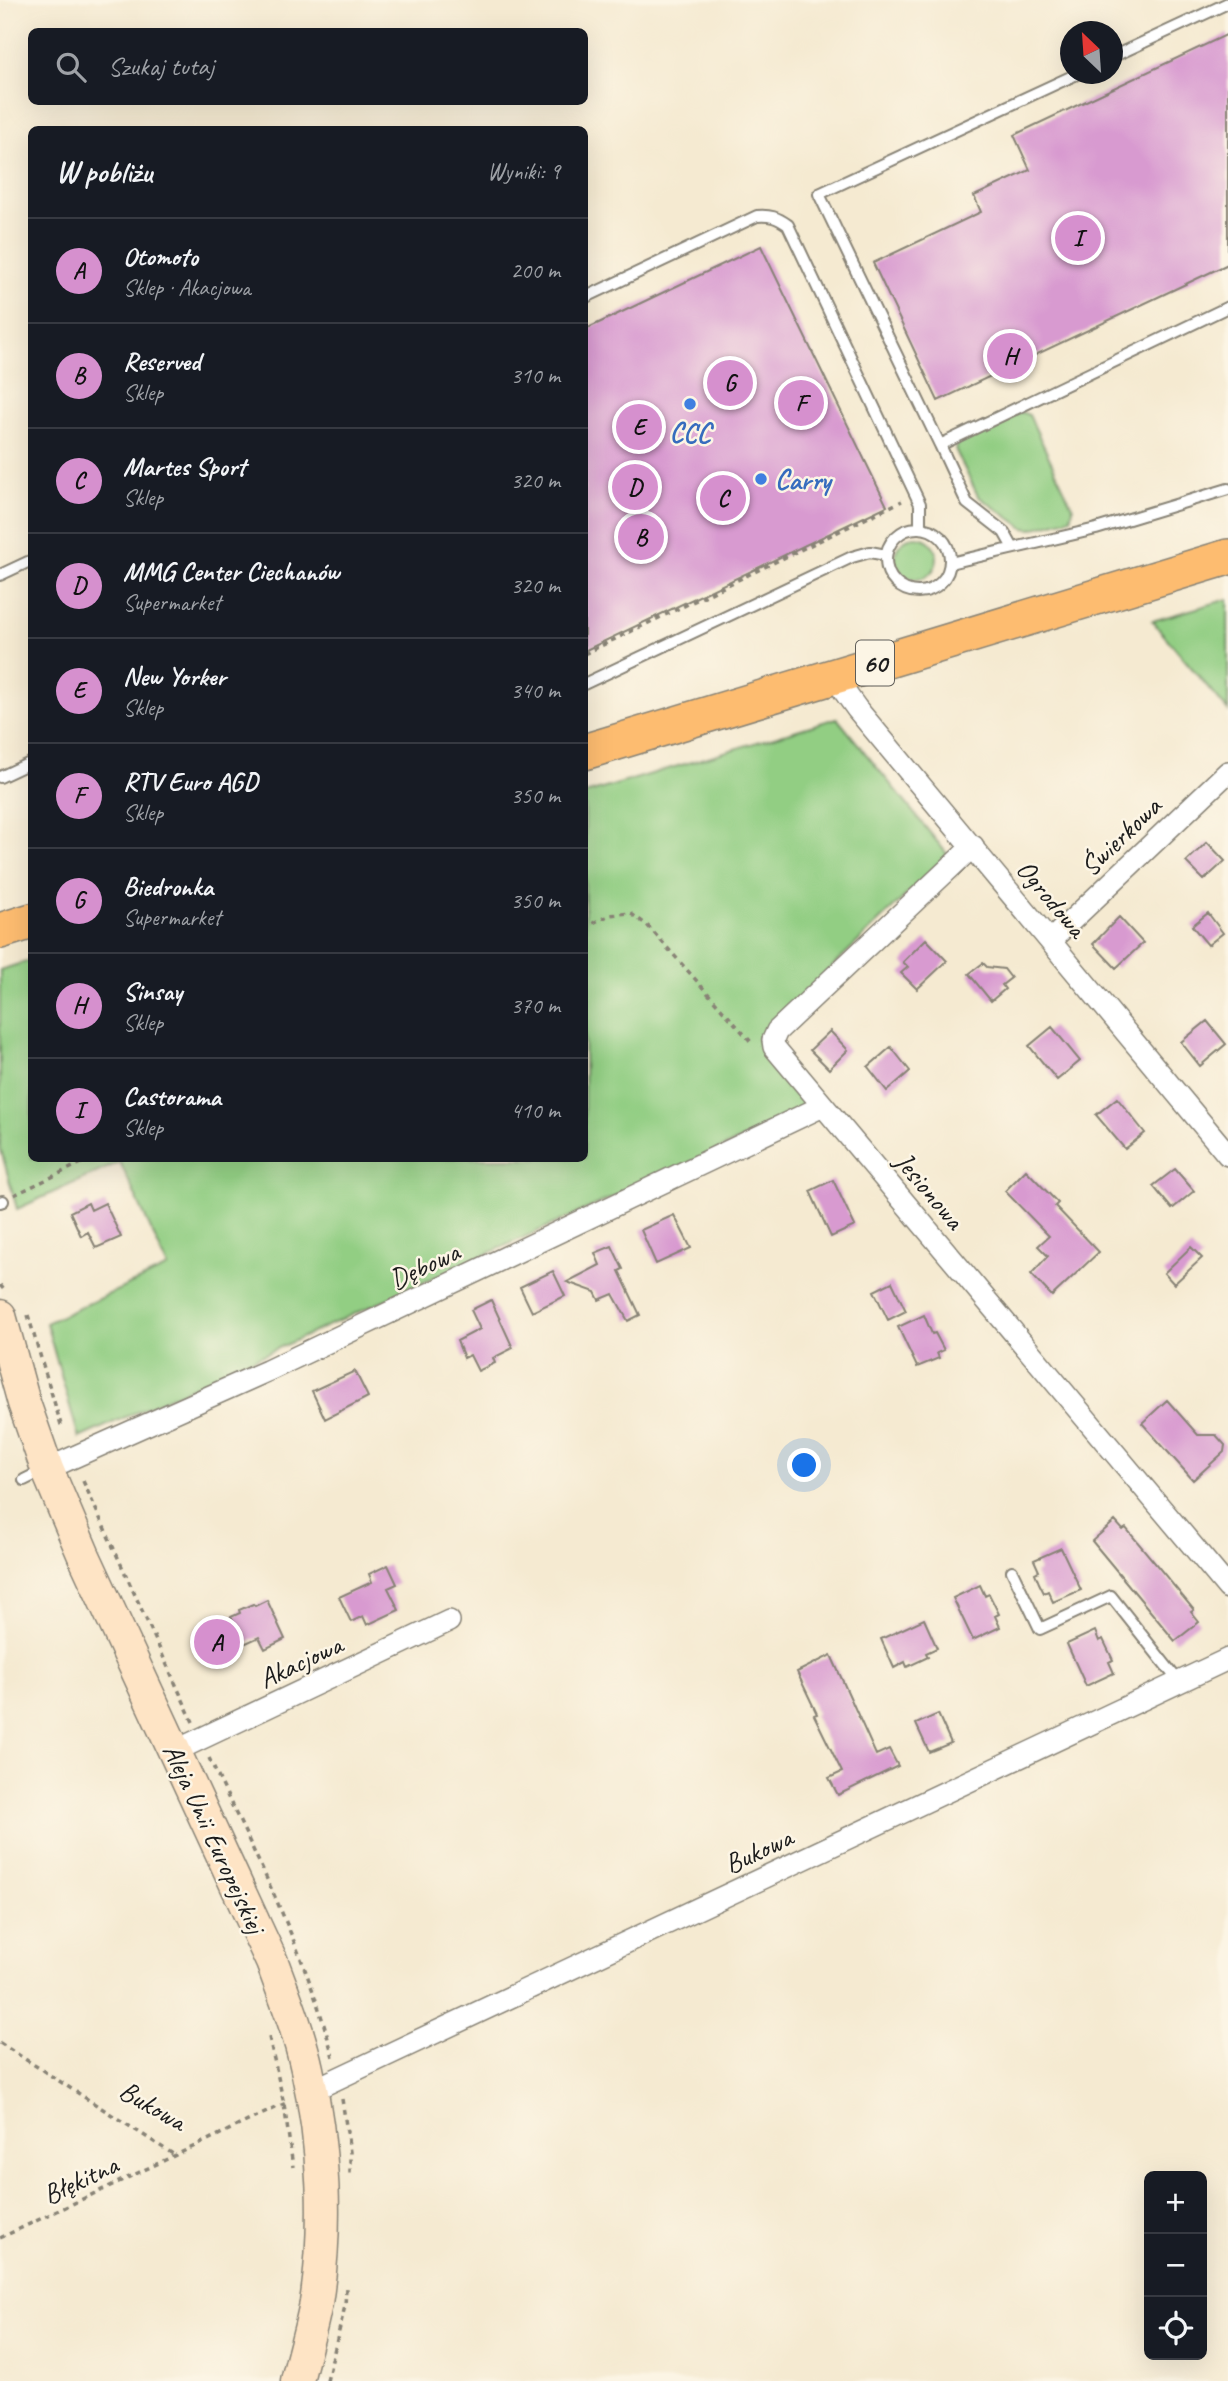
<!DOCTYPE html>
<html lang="pl">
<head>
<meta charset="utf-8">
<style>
  body { margin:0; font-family:Caveat,sans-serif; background:#20242c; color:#f1f3f6 }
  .controls { position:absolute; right:21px; bottom:21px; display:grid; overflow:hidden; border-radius:10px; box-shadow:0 7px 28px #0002 }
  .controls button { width:63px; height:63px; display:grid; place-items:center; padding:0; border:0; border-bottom:2px solid #363941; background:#171b24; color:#f1f3f6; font:35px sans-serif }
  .compass { position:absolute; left:1060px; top:21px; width:63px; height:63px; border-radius:50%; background:#171b24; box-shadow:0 7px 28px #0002; rotate:335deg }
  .you { position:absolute; left:805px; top:1466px; width:24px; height:24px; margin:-18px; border:5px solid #fff; border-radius:50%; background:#1a73e8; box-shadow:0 0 0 10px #1a73e833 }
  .badge { display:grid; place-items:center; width:46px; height:46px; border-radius:50%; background:#d690ce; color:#111; font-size:23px; font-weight:700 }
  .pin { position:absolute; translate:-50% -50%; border:4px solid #fff; box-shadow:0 2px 7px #0006 }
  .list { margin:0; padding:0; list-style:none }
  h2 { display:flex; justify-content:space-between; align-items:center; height:91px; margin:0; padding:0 28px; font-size:30px }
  h2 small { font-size:23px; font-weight:400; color:#9ea1a6 }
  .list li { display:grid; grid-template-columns:46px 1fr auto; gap:21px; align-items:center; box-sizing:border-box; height:105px; padding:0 28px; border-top:2px solid #363941 }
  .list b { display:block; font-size:26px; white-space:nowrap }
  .list p { margin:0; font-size:23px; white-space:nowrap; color:#9ea1a6 }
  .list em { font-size:23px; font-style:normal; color:#9ea1a6 }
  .icon { flex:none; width:38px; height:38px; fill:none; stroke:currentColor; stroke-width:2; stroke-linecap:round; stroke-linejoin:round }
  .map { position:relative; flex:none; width:1228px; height:2381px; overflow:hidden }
  .search { position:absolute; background:#171b24; box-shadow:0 7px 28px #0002; left:28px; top:28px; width:560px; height:77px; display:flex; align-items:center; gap:18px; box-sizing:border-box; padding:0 24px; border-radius:10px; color:#9ea1a6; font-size:26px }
  .panel { position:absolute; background:#171b24; box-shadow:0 7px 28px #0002; left:28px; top:126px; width:560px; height:1036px; border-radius:10px }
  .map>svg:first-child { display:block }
  .green { fill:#92ce83; stroke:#577550; stroke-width:2 }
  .building { fill:#d89ad0 }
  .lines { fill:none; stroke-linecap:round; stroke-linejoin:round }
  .service-casing { stroke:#888376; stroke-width:14 }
  .minor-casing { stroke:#888376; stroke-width:24 }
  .secondary-casing { stroke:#888376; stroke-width:35 }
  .primary-casing { stroke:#888376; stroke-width:38 }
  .path { stroke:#888376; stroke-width:3.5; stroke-dasharray:5 5; stroke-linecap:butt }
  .service { stroke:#fff; stroke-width:10 }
  .minor { stroke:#fff; stroke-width:21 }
  .secondary { stroke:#fee4c5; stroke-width:32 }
  .primary { stroke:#fdbc6f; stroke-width:35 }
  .shop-dot { fill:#3f7fe0; stroke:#fcf5e5; stroke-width:2.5 }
  .labels { text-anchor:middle; stroke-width:5; stroke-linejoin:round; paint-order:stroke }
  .shield { fill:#fcf5e5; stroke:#5f5d58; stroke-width:2 }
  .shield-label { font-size:26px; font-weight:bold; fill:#1c1c1c }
  .shop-label { font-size:28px; font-weight:bold; fill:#366cbe; stroke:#fcf5e5 }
  .street-label { font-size:28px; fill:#1c1c1c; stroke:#fcf5e5 }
</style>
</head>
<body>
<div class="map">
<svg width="1228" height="2381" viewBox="0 0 1228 2381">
  <rect width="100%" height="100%" fill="#fcf5e5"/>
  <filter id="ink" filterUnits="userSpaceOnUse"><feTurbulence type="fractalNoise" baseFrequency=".0143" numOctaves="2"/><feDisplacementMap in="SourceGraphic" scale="14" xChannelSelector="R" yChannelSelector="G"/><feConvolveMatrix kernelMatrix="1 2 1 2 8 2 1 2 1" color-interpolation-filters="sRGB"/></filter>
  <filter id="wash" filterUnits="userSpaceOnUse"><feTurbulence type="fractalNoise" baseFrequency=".00686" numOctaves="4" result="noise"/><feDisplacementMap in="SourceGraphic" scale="28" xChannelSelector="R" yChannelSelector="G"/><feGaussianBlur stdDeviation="1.57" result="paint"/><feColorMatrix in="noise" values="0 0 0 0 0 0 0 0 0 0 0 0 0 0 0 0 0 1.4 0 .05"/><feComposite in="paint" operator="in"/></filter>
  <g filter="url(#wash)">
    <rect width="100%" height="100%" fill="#f5ead1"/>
    <path class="green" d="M1021 412 1029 415 1073 508 1071 518 1032 529 1024 528 978 496 955 449 958 441Z
      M895 558a21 21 0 1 1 42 0a21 21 0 1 1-42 0Z
      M1228 599V711L1152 621Z
      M837 718 948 855 757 1039 813 1107 79 1438 46 1323 168 1267 120 1162 17 1209 0 1146V970L31 960 32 1158H584L585 794Z"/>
    <g id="blocks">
      <path class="building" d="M1228 34V264L938 401 873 263 981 212 974 196 1030 170 1014 135Z
        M761 246 887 506 584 651V330Z
        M1207 842 1225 861 1204 880 1186 862Z
        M1208 913 1223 933 1208 945 1192 926Z
        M1119 917 1143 943 1116 968 1093 944Z
        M926 939 947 961 917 989 901 973 908 967 903 962Z
        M983 963 987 967 1004 969 1011 978 1002 985 1005 989 991 1001 969 974Z
        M1207 1021 1226 1044 1200 1066 1181 1042Z
        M1052 1027 1080 1061 1057 1080 1029 1046Z
        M830 1031 848 1050 829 1069 810 1050Z
        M891 1047 910 1071 887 1091 868 1067Z
        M1117 1098 1145 1133 1125 1149 1096 1115Z
        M1175 1169 1194 1191 1172 1209 1153 1186Z
        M1026 1170 1058 1203 1055 1206 1099 1252 1052 1296 1031 1274 1048 1256 1038 1246 1049 1236 1005 1191Z
        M833 1180 855 1226 831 1237 810 1191Z
        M88 1203 91 1210 105 1203 121 1237 96 1248 88 1232 81 1236 70 1212Z
        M674 1215 691 1248 656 1264 641 1230Z
        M612 1246 623 1269 619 1271 640 1315 628 1321 613 1294 599 1300 595 1292 567 1282 600 1265 595 1253Z
        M1191 1247 1202 1258 1174 1284 1164 1273Z
        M553 1271 565 1296 532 1312 520 1287Z
        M892 1282 906 1311 888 1320 874 1291Z
        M491 1300 513 1348 493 1358 495 1363 478 1371 470 1355 464 1358 457 1341 480 1329 471 1310Z
        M924 1315 932 1334 935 1333 944 1350 937 1353 939 1358 917 1367 898 1327Z
        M355 1371 368 1397 325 1419 312 1391Z
        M1167 1400 1198 1435H1216L1225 1445 1224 1452 1193 1480 1142 1423Z
        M1115 1521 1123 1530 1126 1528 1194 1610 1191 1612 1199 1622 1175 1641 1092 1541Z
        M1061 1548 1081 1590 1053 1602 1048 1591 1044 1593 1039 1583 1035 1573 1039 1571 1034 1560Z
        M388 1565 397 1584 388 1588 399 1610 367 1625 363 1616 351 1622 339 1597 372 1582 369 1574Z
        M980 1585 985 1596 989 1594 999 1614 995 1616 1000 1627 973 1640 953 1598Z
        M267 1600 285 1639 265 1649 259 1637 244 1644 231 1617 240 1613 239 1610 253 1604 255 1606Z
        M924 1619 937 1648 926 1653 928 1657 907 1667 905 1662 894 1668 881 1639Z
        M1095 1631 1099 1641 1103 1639 1113 1660 1109 1662 1114 1673 1086 1686 1067 1644Z
        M831 1655 876 1755 889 1749 898 1766 838 1795 829 1778 842 1772 814 1715 817 1714 797 1672Z
        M938 1714 951 1743 929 1752 916 1724Z"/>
    </g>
  </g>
  <g filter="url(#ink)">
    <use href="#blocks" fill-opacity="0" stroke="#888376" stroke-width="2"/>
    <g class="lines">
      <defs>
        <path id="service" d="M1112 57 1228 3
          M584 298 757 216C770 215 777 217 788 225L920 504V528
          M940 445 819 194 1077 74
          M886 560a32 32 0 1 1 64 0a32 32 0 1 1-64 0Z
          M1013 548 1004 532 967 503 940 445 1228 307
          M950 563 1096 529 1228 489
          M0 575 32 560
          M584 684 852 557 870 552 886 555
          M0 777 32 762
          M0 1202 3 1201
          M24 1480 44 1470
          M1012 1571 1040 1629 1111 1596 1179 1682"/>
        <path id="minor" d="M836 675 844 691 857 709 1228 1155
          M973 846 777 1031 773 1040 774 1047 1228 1588
          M1051 940 1228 772
          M47 1469 267 1371 823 1106
          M175 1751 449 1621
          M311 2091 1228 1659"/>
        <path id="secondary" d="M0 1316 24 1403 47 1469 84 1556 272 1962C285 1997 299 2032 307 2069 324 2144 328 2226 316 2303 311 2329 303 2355 297 2381"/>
        <path id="primary" d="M584 752 1228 557
          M0 931 32 921"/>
      </defs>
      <use href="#service" class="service-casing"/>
      <use href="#minor" class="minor-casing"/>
      <use href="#secondary" class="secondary-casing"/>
      <use href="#primary" class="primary-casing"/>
      <path class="path" d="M584 654 902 501
        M584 927 610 915 630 913 647 925 753 1044
        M14 1195 92 1158
        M0 1285 6 1292
        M28 1315 62 1428
        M83 1481 193 1722
        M209 1758C256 1856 306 1952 333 2057
        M269 2037 284 2104 293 2167
        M0 2043 176 2156
        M342 2099 350 2152V2175
        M0 2238 286 2103
        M327 2381 345 2306 346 2287"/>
      <use href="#service" class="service"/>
      <use href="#minor" class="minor"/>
      <use href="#secondary" class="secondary"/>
      <use href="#primary" class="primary"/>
    </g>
  </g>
  <g class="shop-dot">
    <circle cx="690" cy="404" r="7"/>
    <circle cx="761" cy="479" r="7"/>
  </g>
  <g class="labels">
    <rect class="shield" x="856" y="640.5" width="38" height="45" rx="5"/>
    <g class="shield-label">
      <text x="875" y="672">60</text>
    </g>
    <g class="shop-label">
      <text x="690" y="442">CCC</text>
      <text x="775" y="489" text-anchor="start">Carry</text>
    </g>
    <g class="street-label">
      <text transform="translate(1120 836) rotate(-44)" y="10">Świerkowa</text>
      <text transform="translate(1052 898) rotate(50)" y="10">Ogrodowa</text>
      <text transform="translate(930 1190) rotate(50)" y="10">Jesionowa</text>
      <text transform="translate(424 1265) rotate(-25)" y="10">Dębowa</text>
      <text transform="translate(300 1661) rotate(-25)" y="10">Akacjowa</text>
      <text transform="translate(215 1838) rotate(65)" y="10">Aleja Unii Europejskiej</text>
      <text transform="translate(758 1850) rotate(-25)" y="10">Bukowa</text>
      <text transform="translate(153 2105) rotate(30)" y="10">Bukowa</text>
      <text transform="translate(80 2179) rotate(-25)" y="10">Błękitna</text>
    </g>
  </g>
</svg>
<div class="controls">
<button>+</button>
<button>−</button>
<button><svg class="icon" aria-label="locate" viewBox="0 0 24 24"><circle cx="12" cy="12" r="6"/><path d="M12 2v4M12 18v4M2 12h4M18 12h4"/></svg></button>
</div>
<svg class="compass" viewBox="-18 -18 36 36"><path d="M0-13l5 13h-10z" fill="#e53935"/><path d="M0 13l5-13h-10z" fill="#9ea1a6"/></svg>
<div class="you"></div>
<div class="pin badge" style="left:217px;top:1642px">A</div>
<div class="pin badge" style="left:641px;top:537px">B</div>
<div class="pin badge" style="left:723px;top:498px">C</div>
<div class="pin badge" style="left:635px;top:487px">D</div>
<div class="pin badge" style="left:639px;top:427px">E</div>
<div class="pin badge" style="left:801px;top:403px">F</div>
<div class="pin badge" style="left:730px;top:383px">G</div>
<div class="pin badge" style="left:1010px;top:356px">H</div>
<div class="pin badge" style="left:1078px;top:238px">I</div>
<div class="search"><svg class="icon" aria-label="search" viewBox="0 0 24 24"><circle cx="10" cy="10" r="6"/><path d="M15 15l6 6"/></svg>Szukaj tutaj</div>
<section class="panel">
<h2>W pobliżu<small>Wyniki: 9</small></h2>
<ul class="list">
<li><span class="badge">A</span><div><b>Otomoto</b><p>Sklep · Akacjowa</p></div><em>200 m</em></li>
<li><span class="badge">B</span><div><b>Reserved</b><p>Sklep</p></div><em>310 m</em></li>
<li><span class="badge">C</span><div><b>Martes Sport</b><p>Sklep</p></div><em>320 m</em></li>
<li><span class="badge">D</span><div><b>MMG Center Ciechanów</b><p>Supermarket</p></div><em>320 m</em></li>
<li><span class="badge">E</span><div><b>New Yorker</b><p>Sklep</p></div><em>340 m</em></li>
<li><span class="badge">F</span><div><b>RTV Euro AGD</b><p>Sklep</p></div><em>350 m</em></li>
<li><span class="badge">G</span><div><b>Biedronka</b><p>Supermarket</p></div><em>350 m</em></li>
<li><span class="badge">H</span><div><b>Sinsay</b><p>Sklep</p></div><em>370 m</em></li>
<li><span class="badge">I</span><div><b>Castorama</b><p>Sklep</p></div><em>410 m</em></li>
</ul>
</section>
</div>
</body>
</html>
